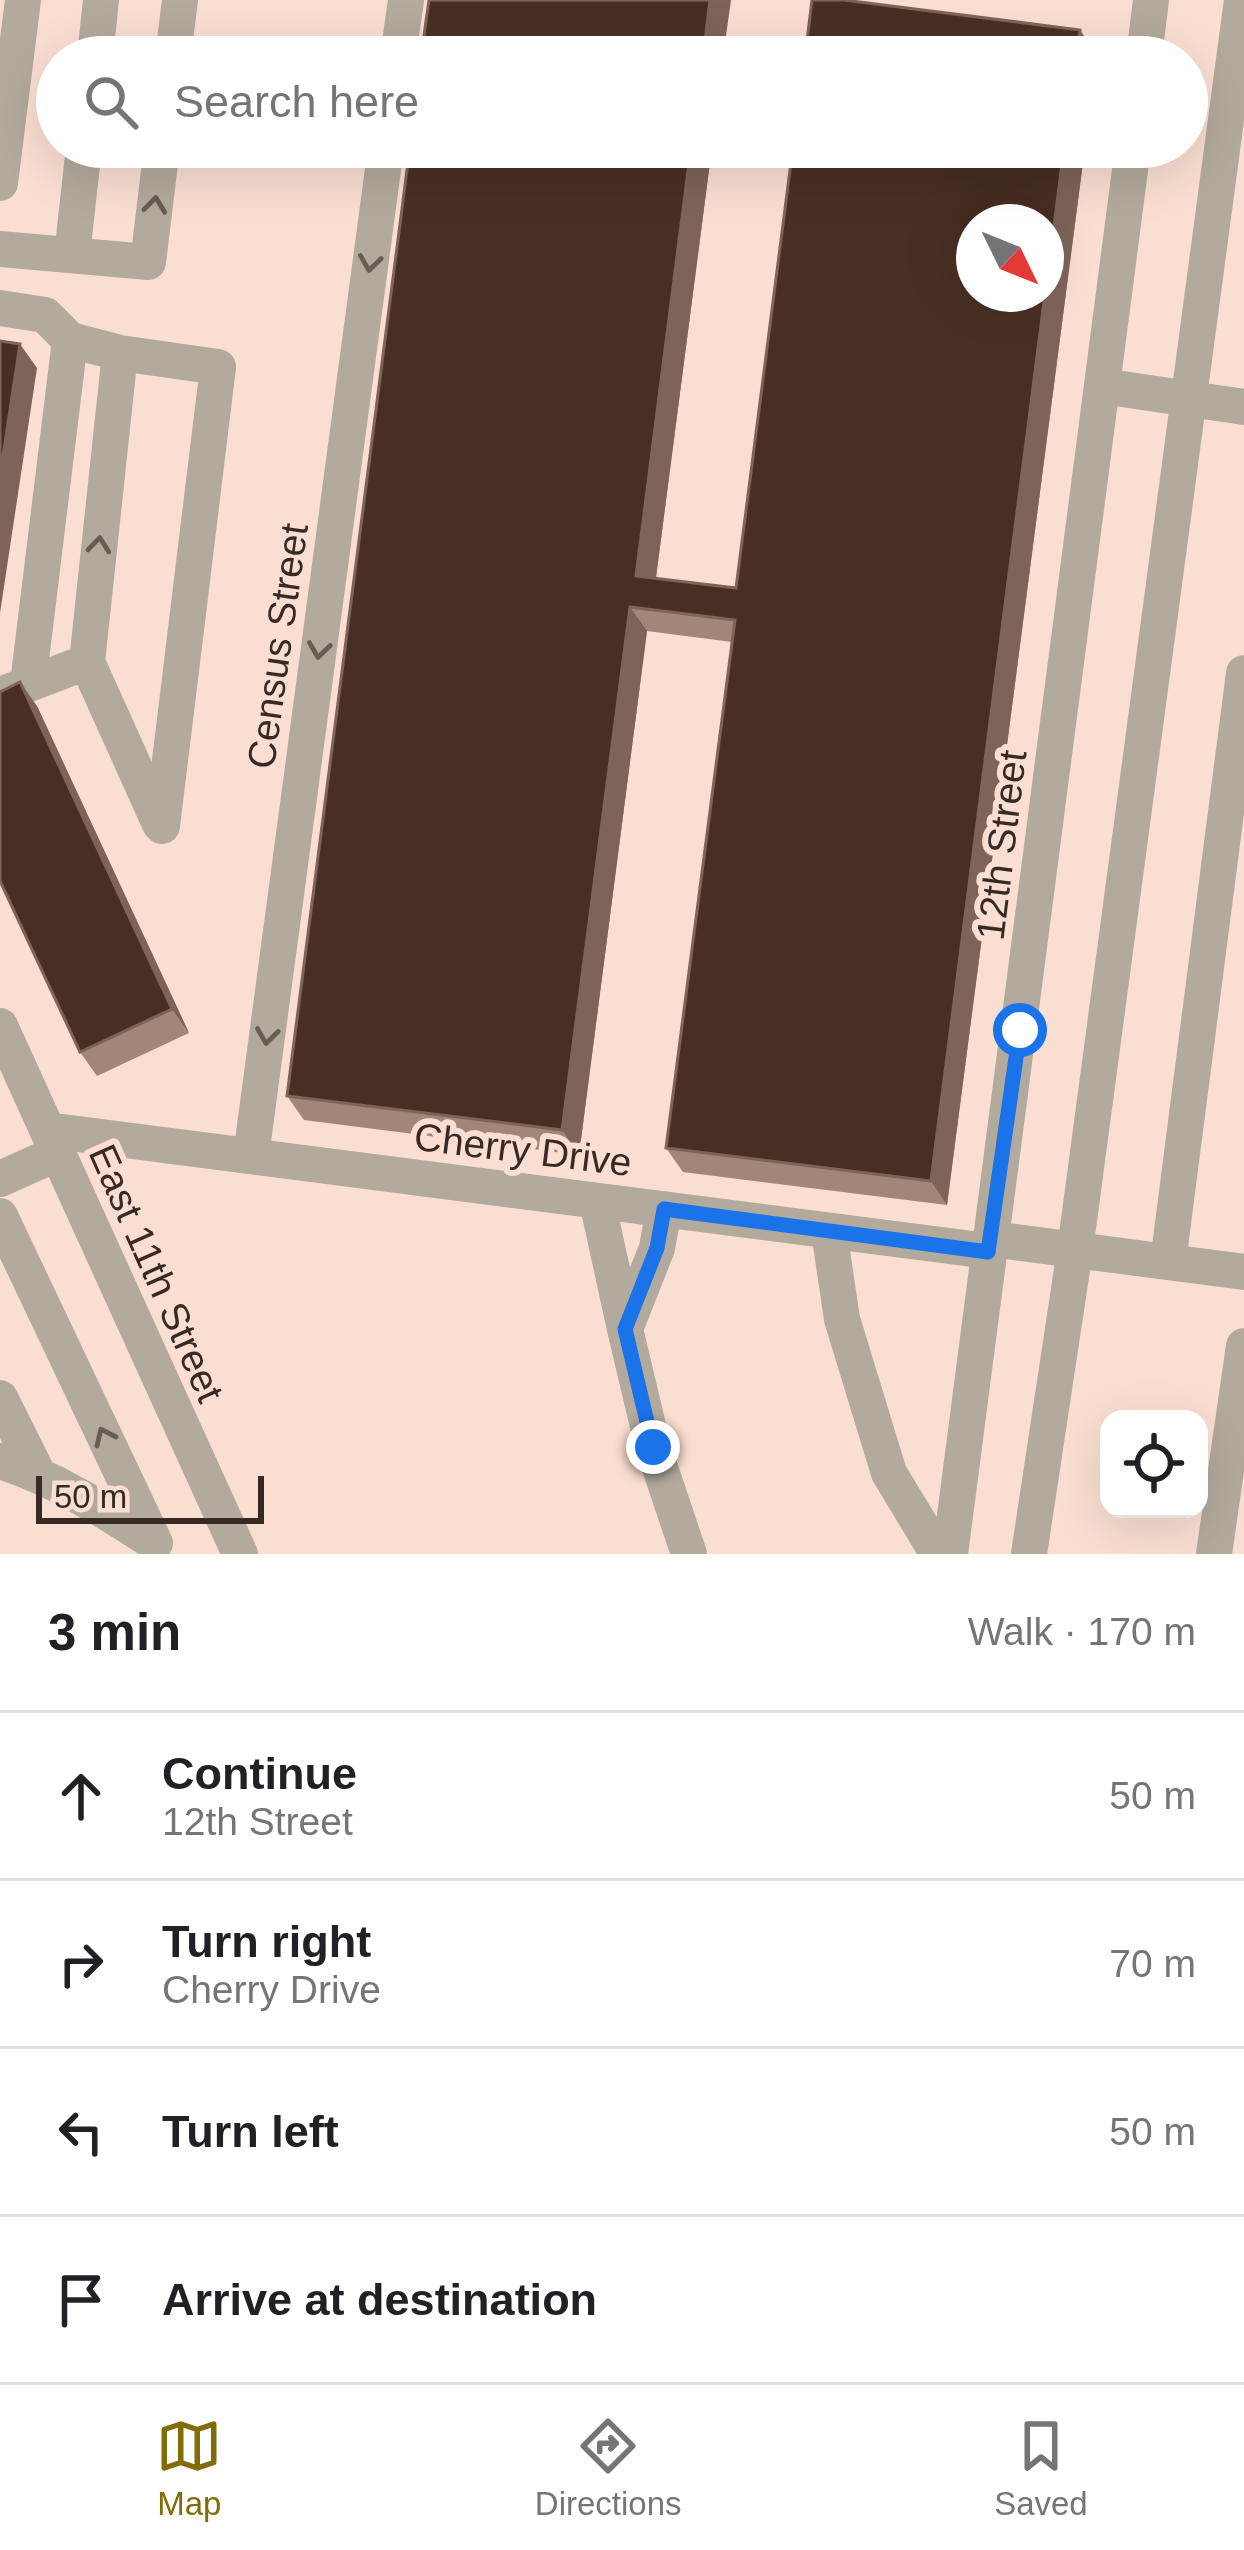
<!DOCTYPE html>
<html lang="en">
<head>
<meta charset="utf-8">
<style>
  body { margin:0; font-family:Helvetica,sans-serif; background:#f6f6f6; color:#202124 }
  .controls { position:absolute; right:36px; bottom:36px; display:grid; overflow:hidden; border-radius:24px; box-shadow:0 12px 48px #0002 }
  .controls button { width:108px; height:108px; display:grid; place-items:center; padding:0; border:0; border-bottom:3px solid #e0e0e0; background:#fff; color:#202124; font:60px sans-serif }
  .compass { position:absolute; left:956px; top:204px; width:108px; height:108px; border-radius:50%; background:#fff; box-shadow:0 12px 48px #0002; rotate:133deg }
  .scale { position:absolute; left:36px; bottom:30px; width:228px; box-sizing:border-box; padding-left:12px; border:6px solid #372a24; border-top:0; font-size:33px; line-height:42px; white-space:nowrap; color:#372a24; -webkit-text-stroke:9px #faded2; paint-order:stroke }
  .stop { position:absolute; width:36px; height:36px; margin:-27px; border:9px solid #1a73e8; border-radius:50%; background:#fff }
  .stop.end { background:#1a73e8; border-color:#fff; box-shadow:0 3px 12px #0008 }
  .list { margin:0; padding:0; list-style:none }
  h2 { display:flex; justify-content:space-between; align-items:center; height:156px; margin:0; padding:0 48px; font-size:51px }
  h2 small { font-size:39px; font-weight:400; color:#757577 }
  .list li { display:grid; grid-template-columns:78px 1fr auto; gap:36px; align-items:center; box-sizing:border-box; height:168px; padding:0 48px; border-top:3px solid #e0e0e0 }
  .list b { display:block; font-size:45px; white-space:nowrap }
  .list p { margin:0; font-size:39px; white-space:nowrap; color:#757577 }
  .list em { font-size:39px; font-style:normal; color:#757577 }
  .icon { flex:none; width:66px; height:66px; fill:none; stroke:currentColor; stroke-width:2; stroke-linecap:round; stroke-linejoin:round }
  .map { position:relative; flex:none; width:1244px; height:1554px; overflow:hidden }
  .search { position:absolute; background:#fff; box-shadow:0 12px 48px #0002; left:36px; right:36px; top:36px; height:132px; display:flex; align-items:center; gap:30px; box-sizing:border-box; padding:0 42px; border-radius:66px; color:#757577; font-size:45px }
  .sheet { height:828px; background:#fff }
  nav { display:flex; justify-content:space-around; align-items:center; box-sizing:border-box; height:168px; border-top:3px solid #e0e0e0; background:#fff; font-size:33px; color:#757577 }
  nav a { display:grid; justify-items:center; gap:6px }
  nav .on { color:#816c06 }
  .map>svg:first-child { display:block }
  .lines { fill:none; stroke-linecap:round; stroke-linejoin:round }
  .minor { stroke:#b2aa9d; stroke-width:36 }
  .wall { fill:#a2867a }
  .shaded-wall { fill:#7e6458 }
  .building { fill:#492f23; stroke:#7e6458; stroke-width:3 }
  .oneway { stroke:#685d54 }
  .route { stroke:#1a73e8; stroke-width:15 }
  .labels { text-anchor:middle; stroke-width:12; stroke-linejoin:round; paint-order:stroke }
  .street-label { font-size:39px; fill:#372a24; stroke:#faded2 }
</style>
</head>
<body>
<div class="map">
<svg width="1244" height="1554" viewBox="0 0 1244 1554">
  <rect width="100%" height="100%" fill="#faded2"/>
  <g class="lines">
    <path class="minor" d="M95 57 101 0
      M173 57 180 0
      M398 57 406 0
      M1144 57 1151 0
      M0 183 23 0
      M0 249 148 262 162 147
      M72 255 84 147
      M0 308 45 315 70 340 120 353 218 367 162 826
      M120 353 87 662 160 824
      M1102 386 1244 407
      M28 684 70 340
      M0 695 87 662
      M0 1026 240 1554
      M47 1130 988 1251
      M251 1156 386 147
      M0 1179 58 1153
      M597 1201 625 1329 657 1248 664 1209
      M0 1216 154 1541
      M829 1231 842 1319 889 1473 938 1554
      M991 1239 1244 1272
      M1168 1262 1244 673
      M625 1329 653 1447 689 1554
      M0 1398 37 1472
      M0 1461C57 1479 105 1511 155 1543
      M950 1554 1133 147
      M1029 1554 1075 1250 1242 0
      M1214 1554 1244 1346"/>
  </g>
  <path class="wall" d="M410 147H712L656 578 736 588 793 147H1085L947 1205 683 1172 666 1148 732 642 647 631 579 1155 304 1120 287 1096Z
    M37 706 189 1033 97 1076 80 1052Z"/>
  <path class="shaded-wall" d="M710 0H731L723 57H703Z
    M1080 30 1097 54 1096 57H1076Z
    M691 147H712L653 600 636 576Z
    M1064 147H1085L947 1205 931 1181Z
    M20 344 37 368 0 613V476Z
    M630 607 647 631 579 1155 562 1130Z
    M20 682 37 706 189 1033 172 1009Z"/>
  <path class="building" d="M429 0H710L703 57H421Z
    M812 0H844L1080 30 1076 57H805Z
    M410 147H691L636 576 736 588 793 147H1064L1046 289V222H974V294H1045L931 1181 666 1148 735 620 630 607 562 1130 287 1096Z
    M0 341 20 344 0 476Z
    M20 682 172 1009 80 1052 0 881V692Z"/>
  <defs><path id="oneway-chevron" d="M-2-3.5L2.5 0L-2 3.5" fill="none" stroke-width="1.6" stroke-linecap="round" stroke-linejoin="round" transform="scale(3)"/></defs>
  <g class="oneway">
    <use href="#oneway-chevron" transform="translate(155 205) rotate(-83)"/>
    <use href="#oneway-chevron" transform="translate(370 263) rotate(98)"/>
    <use href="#oneway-chevron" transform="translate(99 545) rotate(-84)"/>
    <use href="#oneway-chevron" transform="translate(319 650) rotate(98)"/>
    <use href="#oneway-chevron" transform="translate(267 1036) rotate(98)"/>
    <use href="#oneway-chevron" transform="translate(104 1436) rotate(-115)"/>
  </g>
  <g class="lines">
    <path class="route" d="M653 1447 625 1329 657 1248 664 1209 988 1252 1020 1030"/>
  </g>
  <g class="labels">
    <g class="street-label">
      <text transform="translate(277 646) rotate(-82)" y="14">Census Street</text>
      <text transform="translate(1001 845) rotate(-83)" y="14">12th Street</text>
      <text transform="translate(523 1149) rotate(7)" y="14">Cherry Drive</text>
      <text transform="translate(157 1273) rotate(66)" y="14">East 11th Street</text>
    </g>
  </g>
</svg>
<div class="controls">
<button><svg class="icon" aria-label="locate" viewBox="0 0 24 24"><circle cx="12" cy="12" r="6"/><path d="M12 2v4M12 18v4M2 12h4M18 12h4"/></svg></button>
</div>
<svg class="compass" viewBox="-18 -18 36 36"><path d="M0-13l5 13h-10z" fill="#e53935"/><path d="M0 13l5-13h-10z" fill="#757577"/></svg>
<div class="scale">50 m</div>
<div class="stop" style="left:1020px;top:1030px"></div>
<div class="stop end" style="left:653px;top:1447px"></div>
<div class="search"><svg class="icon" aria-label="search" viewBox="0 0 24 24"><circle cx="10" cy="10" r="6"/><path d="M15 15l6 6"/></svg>Search here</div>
</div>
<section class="sheet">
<h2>3 min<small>Walk · 170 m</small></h2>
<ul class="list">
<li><svg class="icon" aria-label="ahead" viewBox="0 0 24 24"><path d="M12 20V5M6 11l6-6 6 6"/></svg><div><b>Continue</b><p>12th Street</p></div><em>50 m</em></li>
<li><svg class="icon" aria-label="right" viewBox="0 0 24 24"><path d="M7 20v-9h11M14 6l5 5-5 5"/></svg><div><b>Turn right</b><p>Cherry Drive</p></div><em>70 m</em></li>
<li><svg class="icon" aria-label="left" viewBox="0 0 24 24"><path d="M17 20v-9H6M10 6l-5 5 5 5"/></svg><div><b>Turn left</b></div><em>50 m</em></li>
<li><svg class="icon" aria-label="arrive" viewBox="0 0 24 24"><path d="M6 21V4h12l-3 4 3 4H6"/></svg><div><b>Arrive at destination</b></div></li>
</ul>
</section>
<nav>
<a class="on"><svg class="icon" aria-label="map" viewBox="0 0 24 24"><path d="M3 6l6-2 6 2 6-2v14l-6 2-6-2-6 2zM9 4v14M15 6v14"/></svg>Map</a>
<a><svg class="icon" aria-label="directions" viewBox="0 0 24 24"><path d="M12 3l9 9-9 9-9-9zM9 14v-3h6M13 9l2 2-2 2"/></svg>Directions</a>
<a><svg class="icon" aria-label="saved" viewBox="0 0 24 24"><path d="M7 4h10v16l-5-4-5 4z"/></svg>Saved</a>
</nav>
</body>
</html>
